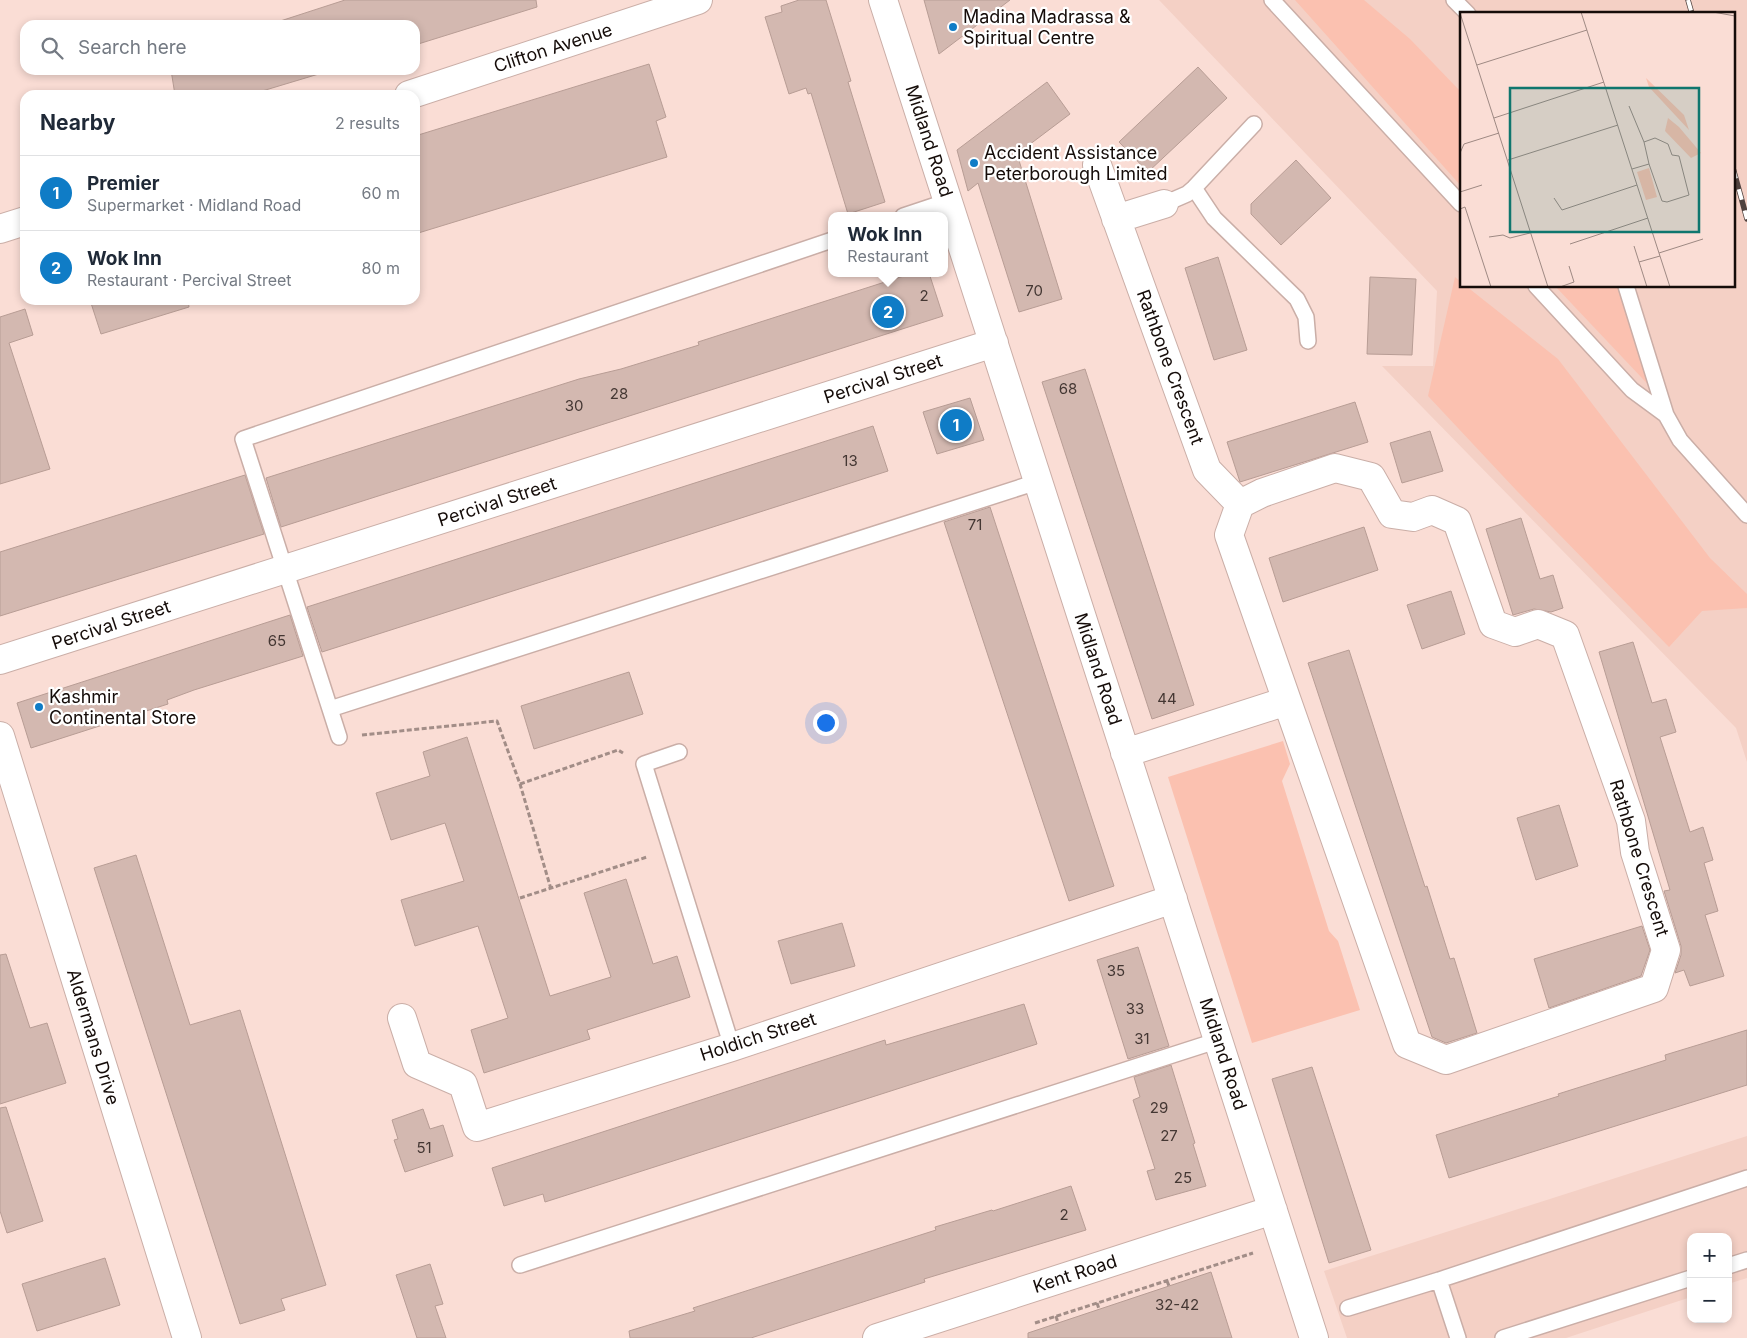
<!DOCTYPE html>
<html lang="en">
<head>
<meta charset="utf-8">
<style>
  body { margin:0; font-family:Inter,sans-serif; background:#f6f6f7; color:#1f2937 }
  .controls { position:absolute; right:15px; bottom:15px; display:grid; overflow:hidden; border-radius:10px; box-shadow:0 2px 8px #0003 }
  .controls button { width:45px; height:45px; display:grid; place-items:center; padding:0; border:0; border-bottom:1px solid #e0e1e3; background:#fff; color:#1f2937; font:25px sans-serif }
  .you { position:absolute; left:825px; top:722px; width:18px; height:18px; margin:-12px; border:4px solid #fff; border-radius:50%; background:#1a73e8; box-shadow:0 0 0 8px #1a73e833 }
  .badge { display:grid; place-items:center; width:32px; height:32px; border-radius:50%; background:#0f7cc6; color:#fff; font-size:16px; font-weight:700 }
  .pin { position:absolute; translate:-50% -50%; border:2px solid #fff; box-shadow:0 1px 5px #0006 }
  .popup { position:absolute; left:828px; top:212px; width:120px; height:65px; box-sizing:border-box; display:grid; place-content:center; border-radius:10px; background:#fff; filter:drop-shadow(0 1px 4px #0005); font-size:16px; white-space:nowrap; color:#747a83 }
  .popup b { font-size:19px; color:#1f2937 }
  .popup::after { content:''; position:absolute; left:50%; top:100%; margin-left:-10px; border:10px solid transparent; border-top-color:#fff }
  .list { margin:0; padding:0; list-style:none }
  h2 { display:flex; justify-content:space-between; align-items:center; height:65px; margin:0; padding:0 20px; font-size:21px }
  h2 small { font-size:16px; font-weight:400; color:#747a83 }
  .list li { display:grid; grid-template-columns:32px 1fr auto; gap:15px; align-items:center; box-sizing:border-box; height:75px; padding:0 20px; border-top:1px solid #e0e1e3 }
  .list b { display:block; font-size:19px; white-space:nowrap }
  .list p { margin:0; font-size:16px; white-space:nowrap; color:#747a83 }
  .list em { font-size:16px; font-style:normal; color:#747a83 }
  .icon { flex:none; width:28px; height:28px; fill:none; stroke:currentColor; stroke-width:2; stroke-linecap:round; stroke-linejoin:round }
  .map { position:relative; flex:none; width:1747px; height:1338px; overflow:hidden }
  .search { position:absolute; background:#fff; box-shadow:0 2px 8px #0003; left:20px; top:20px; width:400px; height:55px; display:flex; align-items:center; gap:12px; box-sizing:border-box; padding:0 18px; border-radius:15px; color:#747a83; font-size:19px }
  .panel { position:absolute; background:#fff; box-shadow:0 2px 8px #0003; left:20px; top:90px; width:400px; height:215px; border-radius:15px }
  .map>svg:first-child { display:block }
  .built { fill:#f4d0c5; fill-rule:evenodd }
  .green { fill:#fbc1b0 }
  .building { fill:#d3b8b0; stroke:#b89d95 }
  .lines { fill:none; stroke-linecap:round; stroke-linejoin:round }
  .lane-casing { stroke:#caaea7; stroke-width:18 }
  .street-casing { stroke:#caaea7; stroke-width:30 }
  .path { stroke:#a28d87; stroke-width:3; stroke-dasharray:5 2.5; stroke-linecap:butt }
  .lane { stroke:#fff; stroke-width:15 }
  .street { stroke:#fff; stroke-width:28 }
  .rail-casing { stroke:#50423e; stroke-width:5.5 }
  .rail { stroke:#fff; stroke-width:4; stroke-dasharray:11; stroke-linecap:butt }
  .poi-dot { fill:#0f7cc6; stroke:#fff; stroke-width:2 }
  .labels { text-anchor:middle; stroke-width:4.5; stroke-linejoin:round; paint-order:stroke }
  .number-label { font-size:15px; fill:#443733 }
  .poi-label { font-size:18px; fill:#150c09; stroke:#fff; text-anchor:start }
  .street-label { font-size:18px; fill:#150c09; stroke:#fff }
  .inset-road { fill:none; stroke:#9e8983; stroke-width:1 }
  .view { fill:#0f766e; fill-opacity:0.15; stroke:#0f766e; stroke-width:2.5 }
  .inset-edge { fill:none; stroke:#150c09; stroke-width:2.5 }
</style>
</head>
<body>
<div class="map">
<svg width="1747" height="1338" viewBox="0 0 1747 1338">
  <rect width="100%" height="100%" fill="#faddd5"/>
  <path class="built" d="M1159 0H1747V762L1736 728 1382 366H1433L1437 291ZM1461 14H1733V286H1461Z
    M1747 1136V1278L1728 1284V1237H1691V1297L1566 1338H1347L1324 1271Z"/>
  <path class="green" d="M1295 0H1364L1410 39 1461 92V186Z
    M1455 277 1461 282V286H1466L1558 359 1710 558 1747 594V608L1702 611 1669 647 1516 490 1428 396Z
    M1555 286H1624L1658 395Z
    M1283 741 1290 764 1282 781 1329 931 1338 941 1360 1010 1252 1043 1168 777Z"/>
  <path class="building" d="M345 0H536L537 7 415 45V25H268Z
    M799 0H826L851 81 848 82 885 202 848 214 811 93 808 94 806 88 789 94 765 17 782 12 781 6Z
    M924 0H1010L939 54Z
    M649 64 666 117 656 121 667 157 415 234V136Z
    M1198 67 1227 98 1148 172 1119 142Z
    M171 70H332L249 95H175Z
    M1047 82 1070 114 1017 154 1062 299 1019 312 978 183 968 191 957 150Z
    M1296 160 1331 198 1281 245 1251 214V204Z
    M1218 257 1247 350 1214 360 1185 268Z
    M913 273H929L943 316 281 527 266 478 579 379 621 369 699 345 698 342Z
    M1370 277 1416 279 1412 355 1367 354Z
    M90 300H188L189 307 101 334Z
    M25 309 33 335 9 343 50 469 0 484V317Z
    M1085 369 1194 705 1152 719 1042 382Z
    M970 398 984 440 937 454 923 412Z
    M1355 402 1368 442 1240 482 1227 442Z
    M873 426 888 471 322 652 307 607Z
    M1430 431 1443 471 1402 483 1390 443Z
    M245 475 264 534 0 616V552Z
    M990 507 1114 886 1069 901 944 522Z
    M1521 518 1540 579 1553 575 1563 608 1551 612 1534 609 1513 615 1486 529Z
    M1364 527 1378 570 1283 602 1269 558Z
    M1451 591 1465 634 1422 649 1407 605Z
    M290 615 303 656 194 690 167 700 168 704 31 748 17 703Z
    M1633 642 1652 703 1666 699 1676 732 1660 737 1690 832 1703 827 1713 860 1704 863 1718 911 1705 915 1724 976 1690 986 1684 970 1675 973 1681 955V946L1664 891 1670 890 1599 652Z
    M1349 650 1425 887 1427 886 1450 959 1454 958 1477 1033 1446 1043 1432 1037 1308 663Z
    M629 672 643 714 534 749 521 706Z
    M467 737 550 996 611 977 584 893 626 879 653 964 677 956 690 997 587 1030 590 1039 484 1073 471 1030 508 1018 478 926 415 946 401 900 464 881 445 823 391 840 376 793 430 776 423 752Z
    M1559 805 1578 866 1536 880 1517 818Z
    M136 855 190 1025 240 1010 326 1285 281 1299 285 1310 240 1324 94 868Z
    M842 923 855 966 791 984 778 941Z
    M1642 926 1650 950 1641 976 1549 1008 1534 959Z
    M1138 947 1169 1046 1128 1059 1097 960Z
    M6 954 30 1028 47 1023 66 1083 0 1104V955Z
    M1024 1004 1037 1044 589 1188 545 1202 543 1194 504 1206 492 1168 885 1040 886 1045Z
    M1747 1030V1085L1449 1178 1436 1135 1559 1096 1558 1094 1666 1060 1665 1055Z
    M1171 1065 1195 1143 1193 1144 1206 1186 1156 1200 1147 1171 1155 1169 1133 1100 1140 1097 1134 1077Z
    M1312 1067 1371 1250 1329 1263 1272 1079Z
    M6 1107 43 1221 7 1233 0 1211V1108Z
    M423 1109 430 1129 443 1125 453 1156 405 1172 394 1140 398 1139 392 1120Z
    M1071 1186 1086 1230 924 1279 925 1282 751 1338H630L629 1331 695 1311 693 1308 936 1230 935 1227 992 1210 993 1211Z
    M105 1258 120 1305 37 1331 22 1284Z
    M430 1264 443 1304 435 1306 446 1338H417L396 1275Z
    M1211 1272 1232 1338H1028V1333Z"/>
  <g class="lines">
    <defs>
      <path id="lane" d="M1272 0 1461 204
        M1454 0 1468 14
        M1194 188 1214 218 1297 299 1306 317 1308 341
        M1164 204 1187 194 1194 188 1254 124
        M903 216 948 201
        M1536 286 1632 390 1666 415
        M1626 286 1666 415 1680 440 1747 515
        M330 709 243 439 832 240
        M339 737 330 709 1037 482
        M679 752 644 764 732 1047
        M520 1265 1219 1040
        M1728 1266 1747 1260
        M1348 1308 1439 1280
        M1458 1338 1439 1280 1747 1178
        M1503 1338 1691 1278"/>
      <path id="street" d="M883 0 1314 1338
        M409 95 698 0
        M1097 165 1207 470 1240 504
        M1116 219 1164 204
        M0 229 25 221
        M0 660 994 343
        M0 736 187 1338
        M1125 753 1287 701 1407 1044 1446 1060 1654 988 1666 950 1635 852 1631 821 1565 635 1538 624 1515 632 1493 624 1457 521 1432 510 1413 517 1392 514 1371 477 1335 468 1262 493 1240 504 1229 535 1287 701
        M402 1018 417 1064 463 1084 477 1127 732 1047 1173 899
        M877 1338 1273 1210"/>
    </defs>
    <use href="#lane" class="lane-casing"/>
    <use href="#street" class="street-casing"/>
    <path class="path" d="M362 735 497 721 520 784 551 889
      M520 784 618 750 623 753
      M520 898 647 857
      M1167 1281 1169 1286
      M1097 1303 1099 1309
      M1056 1316 1058 1323
      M1035 1323 1253 1253"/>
    <use href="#lane" class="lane"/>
    <use href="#street" class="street"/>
    <defs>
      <path id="rail" d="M1688 0 1692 14
        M1733 168 1747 219"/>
    </defs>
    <use href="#rail" class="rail-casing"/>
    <use href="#rail" class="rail"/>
  </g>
  <g class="poi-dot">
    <circle cx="953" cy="27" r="5"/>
    <circle cx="974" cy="163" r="5"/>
    <circle cx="39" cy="707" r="5"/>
  </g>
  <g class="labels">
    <g class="number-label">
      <text x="1034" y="296">70</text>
      <text x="924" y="301">2</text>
      <text x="1068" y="394">68</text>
      <text x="619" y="399">28</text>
      <text x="574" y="411">30</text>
      <text x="850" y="466">13</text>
      <text x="975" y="530">71</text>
      <text x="277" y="646">65</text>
      <text x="1167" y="704">44</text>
      <text x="1116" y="976">35</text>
      <text x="1135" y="1014">33</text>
      <text x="1142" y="1044">31</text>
      <text x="1159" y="1113">29</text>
      <text x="1169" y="1141">27</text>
      <text x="424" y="1153">51</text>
      <text x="1183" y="1183">25</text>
      <text x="1064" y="1220">2</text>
      <text x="1177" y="1310">32-42</text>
    </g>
    <g class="poi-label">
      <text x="963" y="23">Madina Madrassa &amp;<tspan x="963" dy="21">Spiritual Centre</tspan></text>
      <text x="984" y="159">Accident Assistance<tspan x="984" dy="21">Peterborough Limited</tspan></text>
      <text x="49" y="703">Kashmir<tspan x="49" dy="21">Continental Store</tspan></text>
    </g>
    <g class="street-label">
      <text transform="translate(553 48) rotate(-18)" y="6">Clifton Avenue</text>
      <text transform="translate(929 141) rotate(72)" y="6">Midland Road</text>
      <text transform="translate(1170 367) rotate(70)" y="6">Rathbone Crescent</text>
      <text transform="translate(883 379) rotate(-18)" y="6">Percival Street</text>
      <text transform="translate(497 502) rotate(-18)" y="6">Percival Street</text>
      <text transform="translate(111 625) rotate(-18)" y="6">Percival Street</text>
      <text transform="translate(1098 669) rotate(72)" y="6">Midland Road</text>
      <text transform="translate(1639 858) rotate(73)" y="6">Rathbone Crescent</text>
      <text transform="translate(93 1037) rotate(73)" y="6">Aldermans Drive</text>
      <text transform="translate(758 1037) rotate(-18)" y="6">Holdich Street</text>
      <text transform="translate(1223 1054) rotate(72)" y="6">Midland Road</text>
      <text transform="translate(1075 1274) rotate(-18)" y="6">Kent Road</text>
    </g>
  </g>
  <g transform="translate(1460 12)">
    <rect width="275" height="275" fill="#faddd5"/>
    <path d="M186 66 224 103 229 118 189 75ZM208 106 219 115 241 141 231 146 205 119ZM189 156 197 185 186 188 177 160Z" fill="#fbc1b0"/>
    <path class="inset-road" d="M121 0 210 275M253 0 275 4M0 1 88 275M17 53 127 18M169 94 184 130M34 106 144 70M0 141 4 132 39 121M48 148 158 113M172 157 189 152 202 189 207 190 229 183 219 144 212 143 208 132 195 126 184 130 189 152M0 180 22 173M94 186 102 198 177 173M0 197 5 195 31 275M29 225 43 223 50 226 70 221M110 232 188 206M174 234 187 275M199 241 243 227M179 250 200 244M100 275 114 270 109 254"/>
    <path class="view" d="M50 76H239V220H50Z"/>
    <rect width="275" height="275" class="inset-edge"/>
  </g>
</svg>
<div class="controls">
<button>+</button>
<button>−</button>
</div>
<div class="you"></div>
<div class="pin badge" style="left:956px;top:425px">1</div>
<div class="pin badge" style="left:888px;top:312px">2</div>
<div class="popup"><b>Wok Inn</b>Restaurant</div>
<div class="search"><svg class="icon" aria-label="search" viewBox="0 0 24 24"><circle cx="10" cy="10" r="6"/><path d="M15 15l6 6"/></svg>Search here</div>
<section class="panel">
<h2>Nearby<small>2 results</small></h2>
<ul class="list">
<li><span class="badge">1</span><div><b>Premier</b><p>Supermarket · Midland Road</p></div><em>60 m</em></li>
<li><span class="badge">2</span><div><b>Wok Inn</b><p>Restaurant · Percival Street</p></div><em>80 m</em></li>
</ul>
</section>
</div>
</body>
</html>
